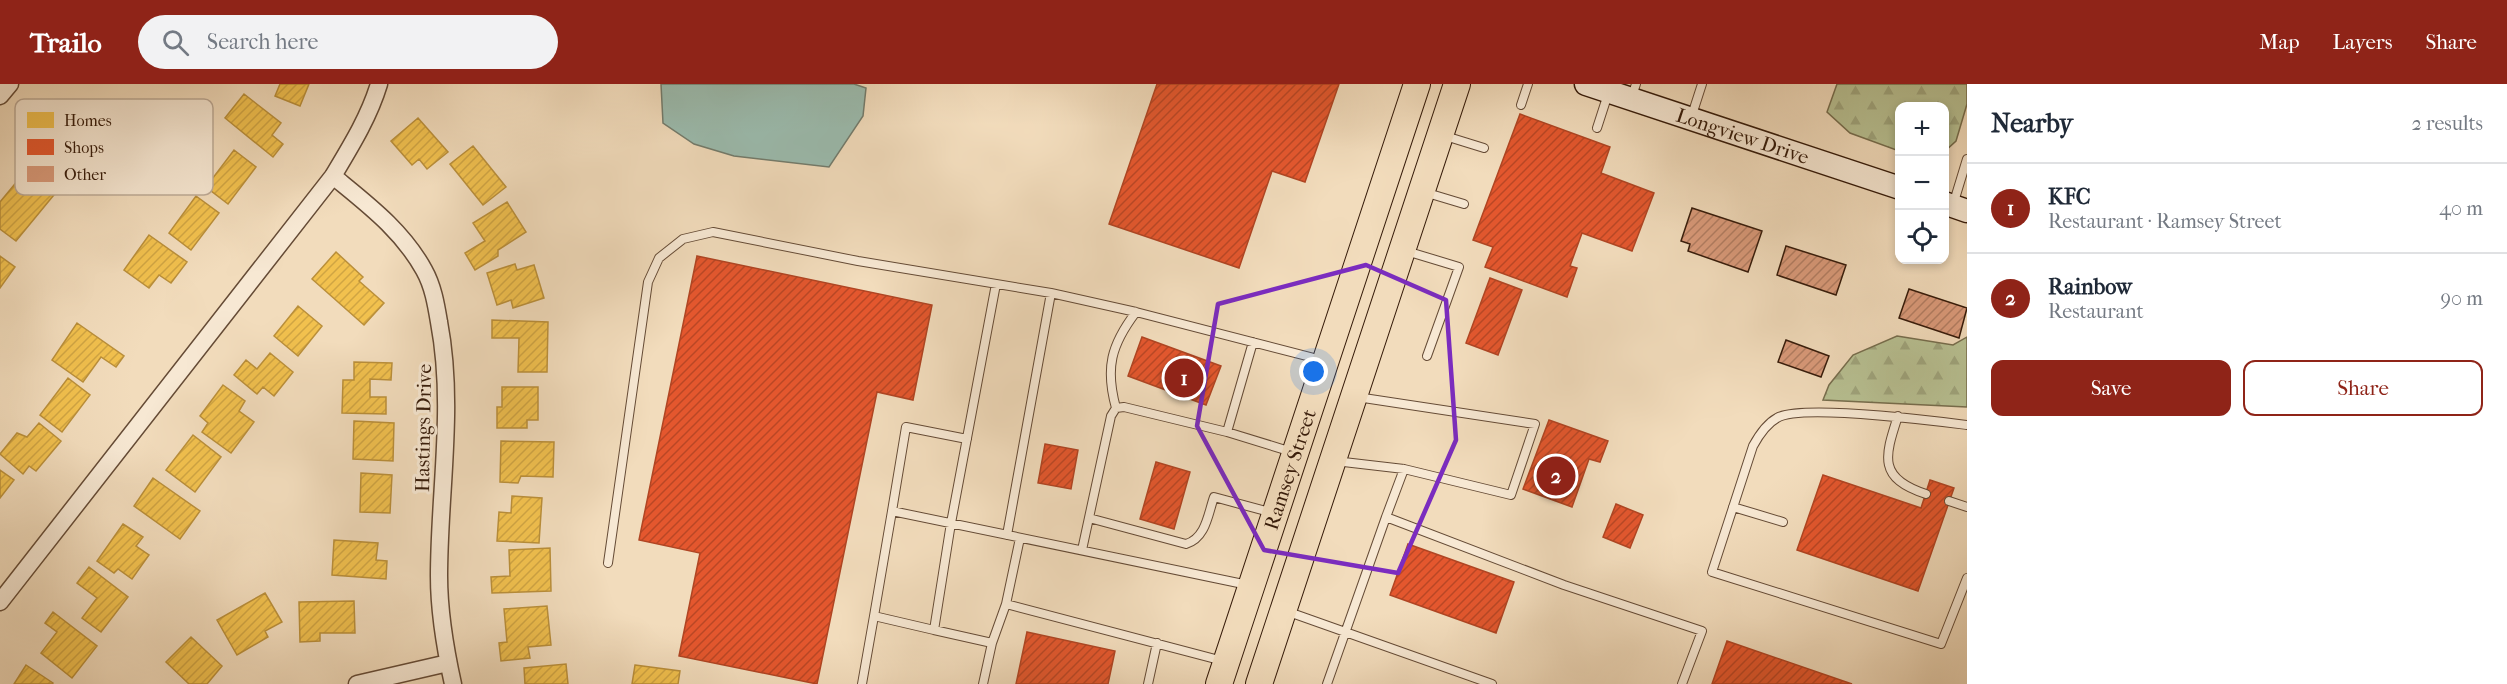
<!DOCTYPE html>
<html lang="en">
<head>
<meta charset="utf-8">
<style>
  body { margin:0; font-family:"IM FELL French Canon",serif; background:#f2f2f3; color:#1f2937 }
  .controls { position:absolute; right:18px; top:18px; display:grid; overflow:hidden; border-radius:12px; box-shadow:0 3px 9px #0003 }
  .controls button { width:54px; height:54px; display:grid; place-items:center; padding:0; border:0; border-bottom:2px solid #e0e1e3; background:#fff; color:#1f2937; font:30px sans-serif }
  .you { position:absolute; left:1314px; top:288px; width:21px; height:21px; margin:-15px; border:4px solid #fff; border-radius:50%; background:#1a73e8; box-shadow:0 0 0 9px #1a73e833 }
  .badge { display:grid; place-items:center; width:39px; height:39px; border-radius:50%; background:#8f2418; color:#fff; font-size:20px; font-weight:700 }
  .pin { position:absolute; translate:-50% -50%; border:3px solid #fff; box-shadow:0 2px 6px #0006 }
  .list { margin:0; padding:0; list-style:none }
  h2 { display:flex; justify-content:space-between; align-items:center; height:78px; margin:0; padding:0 24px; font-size:26px }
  h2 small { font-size:20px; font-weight:400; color:#747a83 }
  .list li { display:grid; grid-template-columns:39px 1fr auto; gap:18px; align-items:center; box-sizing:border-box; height:90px; padding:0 24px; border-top:2px solid #e0e1e3 }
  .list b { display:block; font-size:22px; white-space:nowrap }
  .list p { margin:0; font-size:20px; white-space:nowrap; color:#747a83 }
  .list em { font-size:20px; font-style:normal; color:#747a83 }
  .actions { display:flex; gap:12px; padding:18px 24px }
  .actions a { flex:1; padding:14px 0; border:2px solid #8f2418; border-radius:12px; text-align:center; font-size:21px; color:#8f2418 }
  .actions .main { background:#8f2418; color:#fff }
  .icon { flex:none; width:33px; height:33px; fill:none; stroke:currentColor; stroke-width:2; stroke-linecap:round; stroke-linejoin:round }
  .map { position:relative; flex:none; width:1967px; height:600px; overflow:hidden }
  header { display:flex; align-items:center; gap:36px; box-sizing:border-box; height:84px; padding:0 30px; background:#8f2418; color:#fff }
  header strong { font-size:28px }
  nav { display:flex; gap:33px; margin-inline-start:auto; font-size:21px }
  .search { width:420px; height:54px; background:#f2f2f3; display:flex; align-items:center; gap:15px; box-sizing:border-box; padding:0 21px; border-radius:33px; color:#747a83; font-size:22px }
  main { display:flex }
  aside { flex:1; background:#fff }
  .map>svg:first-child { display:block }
  .forest { fill:url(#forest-firs); stroke:#776e4e; stroke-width:1.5 }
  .water { fill:#9bbcaf; stroke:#737c6d; stroke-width:1.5 }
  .homes { fill:url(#homes-hatch); stroke:#ba8f3a; stroke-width:1.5 }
  .shops { fill:url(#shops-hatch); stroke:#b04523; stroke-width:1.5 }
  .building { fill:url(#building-hatch); stroke:#361b0a; stroke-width:1.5 }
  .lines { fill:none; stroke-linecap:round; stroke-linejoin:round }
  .lane-casing { stroke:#654b36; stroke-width:10 }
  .street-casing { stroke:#654b36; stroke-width:19 }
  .secondary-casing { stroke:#361b0a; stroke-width:25 }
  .primary-casing { stroke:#361b0a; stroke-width:28 }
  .lane { stroke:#f7e8d3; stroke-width:8 }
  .street { stroke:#f7e8d3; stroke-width:16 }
  .secondary { stroke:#f7e8d3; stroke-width:22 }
  .primary { stroke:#f2dcbc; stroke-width:26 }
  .marked { fill:none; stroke:#7b2cbf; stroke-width:4.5; stroke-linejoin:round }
  .labels { text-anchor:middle; stroke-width:6; stroke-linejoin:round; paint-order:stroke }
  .street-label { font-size:20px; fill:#361b0a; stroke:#f7e8d3 }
  .key { fill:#f7e8d3; stroke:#bdaa97; stroke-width:1.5 }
  .key-label { font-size:16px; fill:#361b0a }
</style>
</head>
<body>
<header>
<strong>Trailo</strong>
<div class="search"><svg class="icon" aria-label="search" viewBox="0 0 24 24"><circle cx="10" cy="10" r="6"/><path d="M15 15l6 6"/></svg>Search here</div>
<nav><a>Map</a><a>Layers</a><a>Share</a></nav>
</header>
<main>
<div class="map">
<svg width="1967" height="600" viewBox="0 0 1967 600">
  <defs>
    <pattern id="forest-firs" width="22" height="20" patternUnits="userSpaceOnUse" patternTransform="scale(1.5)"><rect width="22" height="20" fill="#b8c193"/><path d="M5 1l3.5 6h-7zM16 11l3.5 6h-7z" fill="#9fa57d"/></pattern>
    <pattern id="homes-hatch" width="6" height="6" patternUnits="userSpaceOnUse" patternTransform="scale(1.5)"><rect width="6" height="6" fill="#f2c14e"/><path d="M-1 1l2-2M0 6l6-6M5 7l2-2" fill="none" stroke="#d0a543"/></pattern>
    <pattern id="shops-hatch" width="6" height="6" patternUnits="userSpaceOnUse" patternTransform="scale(1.5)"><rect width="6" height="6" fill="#e4572e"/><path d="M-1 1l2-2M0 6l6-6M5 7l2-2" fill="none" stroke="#ba4725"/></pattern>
    <pattern id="building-hatch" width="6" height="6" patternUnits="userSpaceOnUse" patternTransform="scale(1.5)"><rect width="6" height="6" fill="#da9a7a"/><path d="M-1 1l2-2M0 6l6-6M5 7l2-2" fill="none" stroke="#b27d62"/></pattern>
  </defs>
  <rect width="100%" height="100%" fill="#f2dcbc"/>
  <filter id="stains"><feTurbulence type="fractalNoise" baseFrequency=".00333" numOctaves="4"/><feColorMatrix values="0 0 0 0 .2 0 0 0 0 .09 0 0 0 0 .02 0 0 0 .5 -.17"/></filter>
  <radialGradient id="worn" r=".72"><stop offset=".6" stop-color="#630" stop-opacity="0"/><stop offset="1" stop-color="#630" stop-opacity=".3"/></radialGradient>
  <path class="forest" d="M1837 0H1967V20L1956 57 1945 67 1944 22H1900L1899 67 1850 49 1827 28Z
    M1897 252 1953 261 1967 253V323L1823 316 1829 301 1853 271Z"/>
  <path class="water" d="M661 0H854L866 4 863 32 829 83 734 72 694 60 663 39Z"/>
  <path class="homes" d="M280 0H309L300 22 275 12Z
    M244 10 281 39 272 51 283 60 273 73 225 34Z
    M418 34 448 68 427 85 419 75 412 81 391 57Z
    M473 62 506 103 483 121 450 80Z
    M234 66 256 83 228 120 206 103Z
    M38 72 67 95 16 157 0 145V118Z
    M196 112 219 129 191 166 169 149Z
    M507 118 526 148 498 166V172L475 186 465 169 485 157 473 139Z
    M149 151 187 178 171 199 159 191 149 204 124 186Z
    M336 168 363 193 359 197 384 219 364 241 312 195Z
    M0 172 15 183 0 204Z
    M515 180 517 186 534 181 544 214 513 224 511 216 497 221 487 189Z
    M298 222 322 242 298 272 274 252Z
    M492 236 548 238 547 288H518L519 254H492Z
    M77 239 124 272 116 283 101 273 83 298 52 276Z
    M270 269 293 288 274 312 263 303 257 310 234 291 246 276 257 285Z
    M354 278 392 279 391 296 370 295V313H386V330L342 329 343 296H354Z
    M68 294 90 311 62 348 40 331Z
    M223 301 245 317 239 327 254 338 231 369 202 348 208 339 200 332Z
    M502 303H538V336H527V344H497V323H502Z
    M354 337 394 339 393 377 353 375Z
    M39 339 61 357 36 387 29 382 23 390 0 370 17 349 27 353Z
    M193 351 221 373 195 408 166 386Z
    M501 357 554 358 553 393 521 392 518 399 500 398Z
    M0 386 14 396 0 414Z
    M361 389 392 391 390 429 360 428Z
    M153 394 200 427 180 455 134 422Z
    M512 412 542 414 539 459 497 457 499 428 511 429Z
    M123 440 143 453 136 462 149 471 132 495 118 485 114 489 97 477Z
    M334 456 378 459 376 476 387 477 386 495 332 491Z
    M550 464 551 507 492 509 491 493 510 492 509 466Z
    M89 483 128 513 101 548 82 534 97 514 77 499Z
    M265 509 282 538 265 547 268 553 237 571 217 536Z
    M354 517 355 549H320V557L300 558 299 518Z
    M547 522 551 561 528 563 530 574 501 577 499 559 507 558 504 525Z
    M53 528 97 562 72 594 41 569 57 548 45 539Z
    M191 553 222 582 207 600H189L166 578Z
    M566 580 568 600H525L524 584Z
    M26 581 53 599 52 600H14Z
    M635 581 680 587 678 600H632Z"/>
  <path class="shops" d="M1157 0H1339L1305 98 1272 87 1239 184 1109 140Z
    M1520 30 1610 63 1601 89 1654 109 1632 167 1582 149 1570 182 1577 184 1567 213 1485 183 1493 163 1473 156Z
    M697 172 932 221 913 316 877 308 817 600 679 572 700 469 639 456Z
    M1490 194 1522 206 1498 271 1466 259Z
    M1142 253 1221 282 1206 321 1128 292Z
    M1549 336 1608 357 1600 378 1589 375 1572 423 1523 405Z
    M1045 360 1078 366 1071 405 1038 399Z
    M1156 378 1190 388 1174 445 1140 435Z
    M1823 391 1921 424 1930 396 1954 404 1918 507 1797 466Z
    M1616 420 1643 431 1630 464 1603 453Z
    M1408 460 1514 498 1496 549 1390 511Z
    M1027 548 1115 567 1108 600H1016Z
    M1727 557 1852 600H1712Z"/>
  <path class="building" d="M1692 124 1762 147 1748 188 1688 167 1690 160 1681 157Z
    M1786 162 1846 181 1836 211 1777 191Z
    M1909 205 1967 224 1959 254 1899 234Z
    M1786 256 1829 272 1821 293 1778 278Z"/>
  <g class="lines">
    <defs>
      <path id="lane" d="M1631 15 1636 0
        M1521 21 1528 0
        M1691 34 1702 0
        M1597 44 1608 10
        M1442 51 1484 64
        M1424 108 1464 120
        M1953 121 1967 75
        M1406 167 1459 183 1427 272
        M996 200 951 439 934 546 874 532 892 427C1010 452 1129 476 1248 501
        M1116 324C1105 284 1111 261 1136 228
        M1898 332C1885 372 1877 394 1926 410
        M1967 341C1935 337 1800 320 1777 334 1766 340 1759 351 1753 362L1712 488 1941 560 1967 494
        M1227 348 1253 258
        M1335 377 1404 385 1511 411 1535 340 1357 313
        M1949 417 1967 423
        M1733 423 1783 438
        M892 427 906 343 967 355
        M1386 433 1404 385
        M1089 434 1186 460C1206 454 1208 430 1214 413L1273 429
        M1007 451 1051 209
        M1082 466 1111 332 1116 324 1124 323 1227 348 1292 368
        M608 479 648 198 659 174 683 155 713 148 858 177 1051 209 1136 228 1322 276
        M1006 520 1223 577
        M1286 527 1492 600
        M934 546 992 559
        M862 600 874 532
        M983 600 992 559 1006 520 1020 454
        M1148 600 1157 559
        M1327 600 1386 433 1564 501 1702 547 1682 600"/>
      <path id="street" d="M0 12 10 0
        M333 92C367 120 402 146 424 186 433 202 436 220 439 238 455 322 439 407 439 492 439 529 445 564 453 600
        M0 518 333 92C351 62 369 33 379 0
        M357 600 448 579"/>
      <g id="secondary">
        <path id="s1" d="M1586 0 1900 104"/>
        <path d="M1944 119 1967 127"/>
      </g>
      <g id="primary">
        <path id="s2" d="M1219 600 1417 0"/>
        <path d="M1259 600 1457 0"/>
      </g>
    </defs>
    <use href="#lane" class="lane-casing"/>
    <use href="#street" class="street-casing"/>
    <use href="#secondary" class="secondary-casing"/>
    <use href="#primary" class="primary-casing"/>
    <use href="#lane" class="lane"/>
    <use href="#street" class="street"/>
    <use href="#secondary" class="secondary"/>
    <use href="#primary" class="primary"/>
  </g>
  <path class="marked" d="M1366 181 1446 216 1456 356 1398 489 1264 466 1197 342 1218 220Z"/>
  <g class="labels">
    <g class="street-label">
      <text dy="7" stroke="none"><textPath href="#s1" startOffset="165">Longview Drive</textPath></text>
      <text transform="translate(423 344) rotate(-89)" y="7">Hastings Drive</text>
      <text dy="7" stroke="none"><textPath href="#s2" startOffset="226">Ramsey Street</textPath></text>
    </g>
  </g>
  <rect x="15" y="15" width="198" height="96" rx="9" class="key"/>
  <rect x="27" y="28" width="27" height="16" fill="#f2c14e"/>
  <rect x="27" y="55" width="27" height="16" fill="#e4572e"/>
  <rect x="27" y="82" width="27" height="16" fill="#da9a7a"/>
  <g class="key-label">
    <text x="64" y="42">Homes</text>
    <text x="64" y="69">Shops</text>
    <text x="64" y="96">Other</text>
  </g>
  <rect width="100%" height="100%" filter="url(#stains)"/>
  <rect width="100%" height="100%" fill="url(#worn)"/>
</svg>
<div class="controls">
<button>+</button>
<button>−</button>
<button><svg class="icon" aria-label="locate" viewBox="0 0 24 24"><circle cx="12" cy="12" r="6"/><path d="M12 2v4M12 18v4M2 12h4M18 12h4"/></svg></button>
</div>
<div class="you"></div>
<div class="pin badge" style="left:1184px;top:294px">1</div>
<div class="pin badge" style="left:1556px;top:392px">2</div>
</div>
<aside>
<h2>Nearby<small>2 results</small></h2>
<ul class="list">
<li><span class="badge">1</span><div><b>KFC</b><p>Restaurant · Ramsey Street</p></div><em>40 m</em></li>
<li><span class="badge">2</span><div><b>Rainbow</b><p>Restaurant</p></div><em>90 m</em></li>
</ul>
<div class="actions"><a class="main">Save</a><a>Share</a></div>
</aside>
</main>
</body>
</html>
